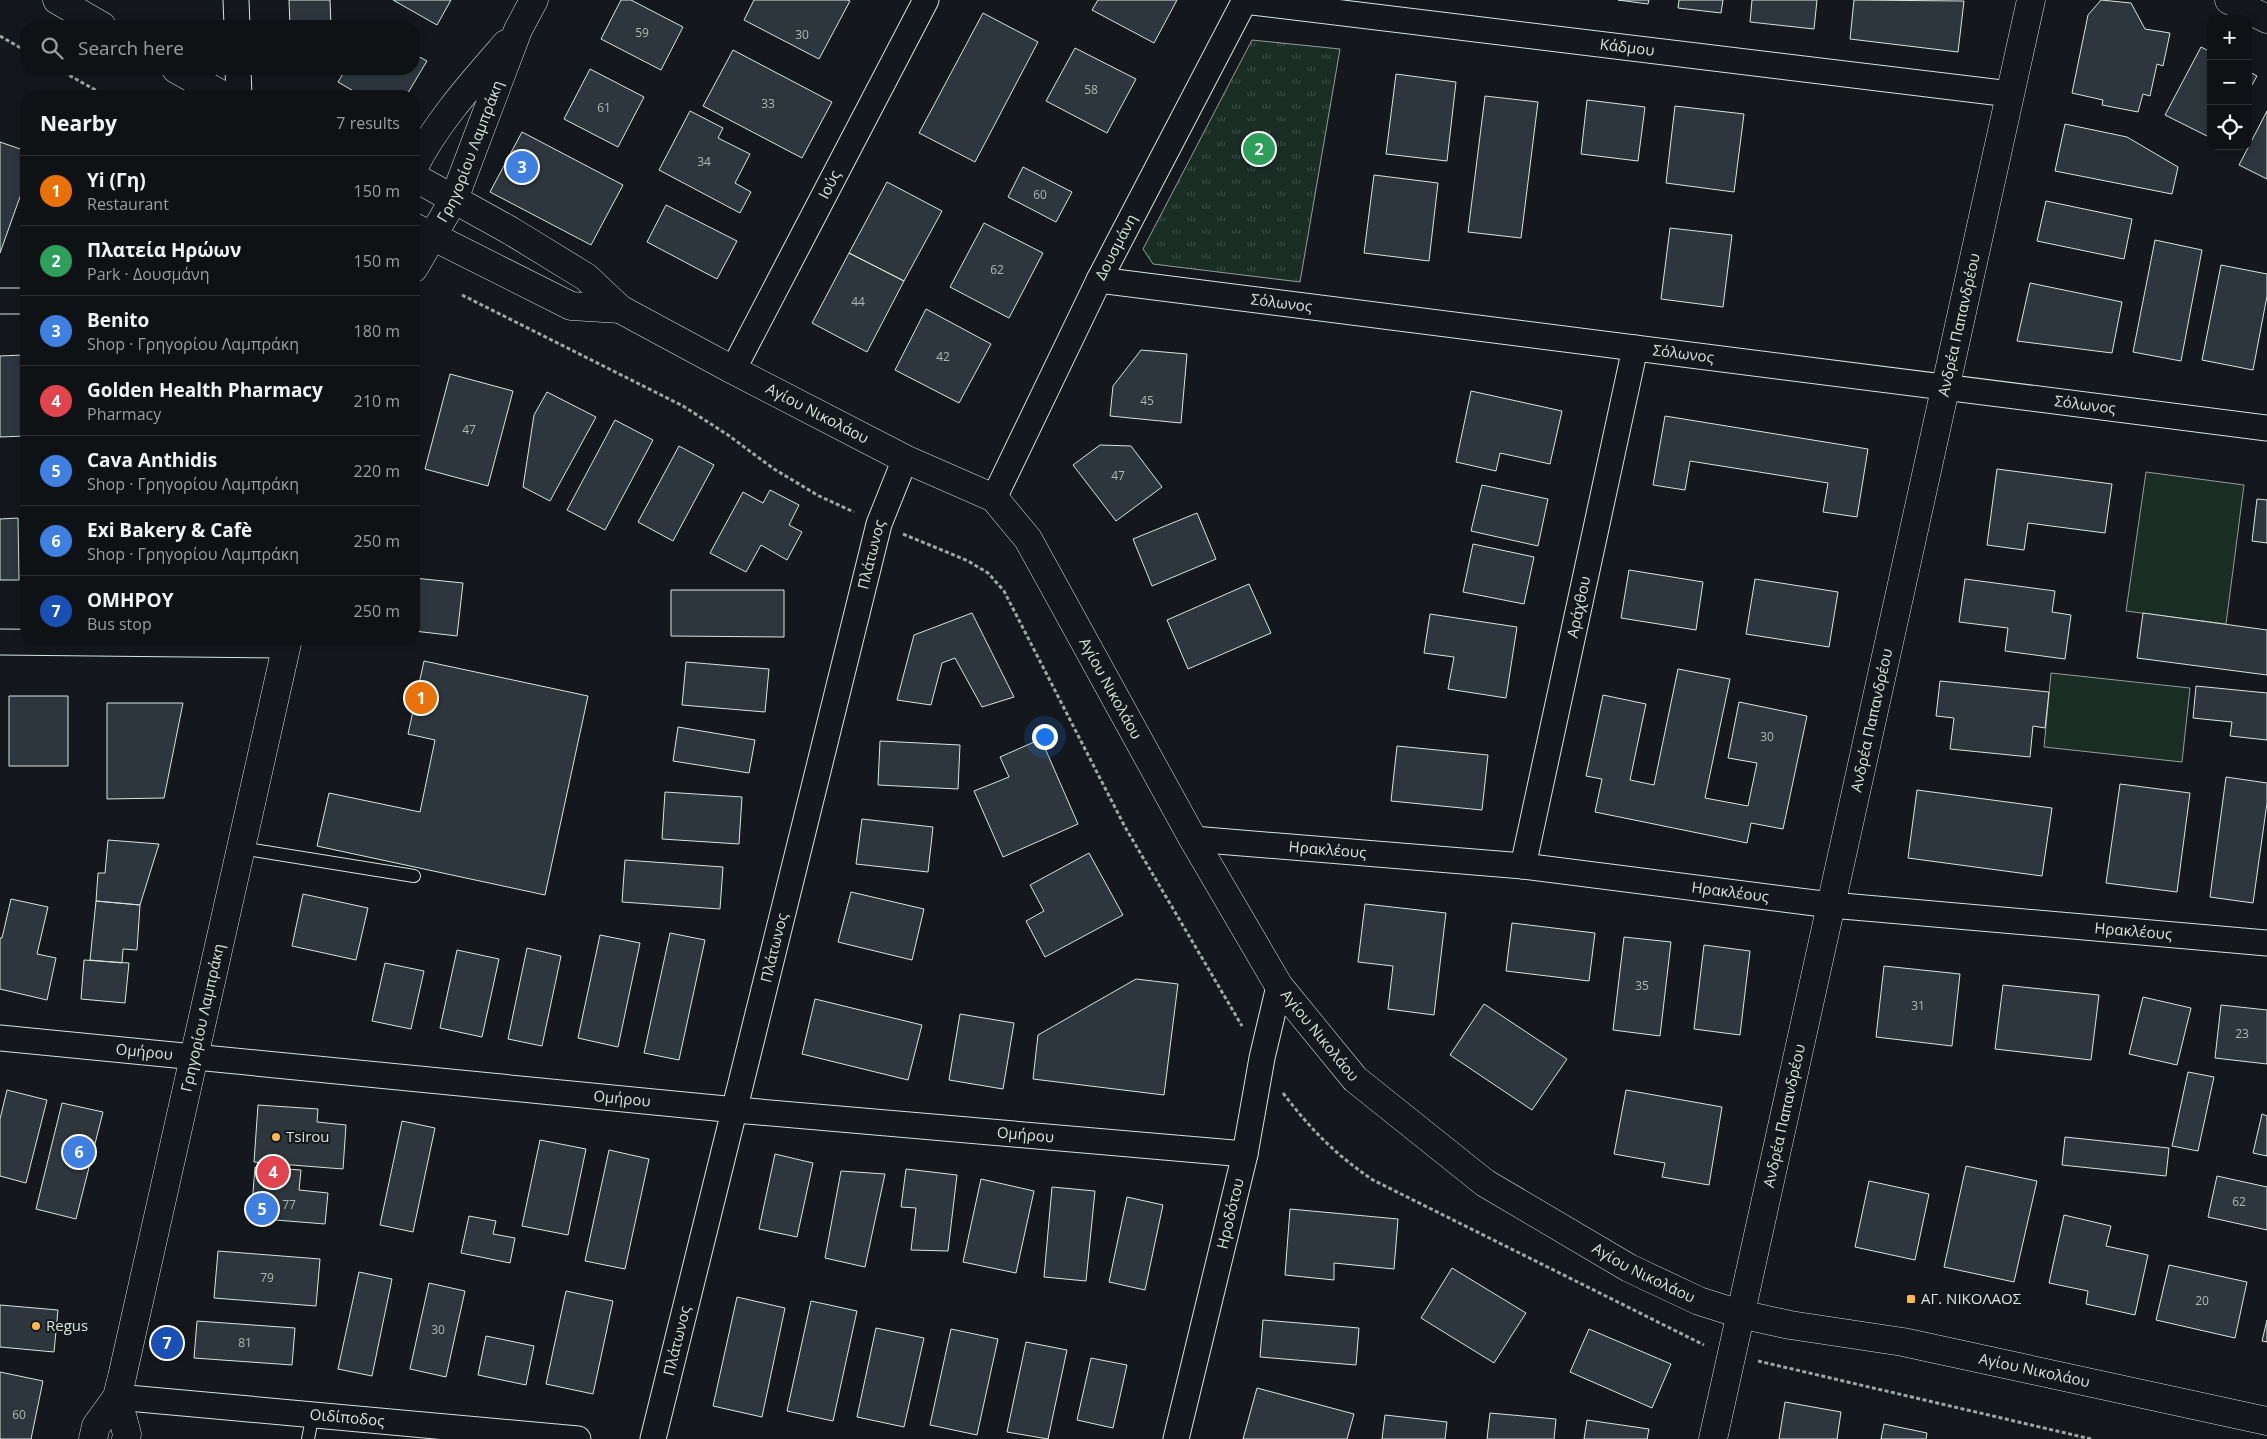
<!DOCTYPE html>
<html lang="en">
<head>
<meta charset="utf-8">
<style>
  body { margin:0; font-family:"Open Sans",sans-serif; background:#1d2022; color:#f1f3f6 }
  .controls { position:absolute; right:15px; top:15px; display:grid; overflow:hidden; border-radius:10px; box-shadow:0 2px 8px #0003 }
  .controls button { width:45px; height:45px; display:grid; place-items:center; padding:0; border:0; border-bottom:1px solid #2f3234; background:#0f1215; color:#f1f3f6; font:25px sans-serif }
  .you { position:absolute; left:1044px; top:736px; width:18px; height:18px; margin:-12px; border:4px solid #fff; border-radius:50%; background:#1a73e8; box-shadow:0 0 0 8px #1a73e833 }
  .badge { display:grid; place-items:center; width:32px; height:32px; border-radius:50%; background:#1a73e8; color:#fff; font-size:16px; font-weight:700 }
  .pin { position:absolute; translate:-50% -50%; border:2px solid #fff; box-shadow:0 1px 5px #0006 }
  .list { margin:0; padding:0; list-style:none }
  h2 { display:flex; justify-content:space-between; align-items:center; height:65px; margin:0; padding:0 20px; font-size:21px }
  h2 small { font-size:16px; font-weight:400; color:#9b9ea0 }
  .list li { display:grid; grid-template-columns:32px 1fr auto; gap:15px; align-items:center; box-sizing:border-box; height:70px; padding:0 20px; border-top:1px solid #2f3234 }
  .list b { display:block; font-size:19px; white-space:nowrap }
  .list p { margin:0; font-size:16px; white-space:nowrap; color:#9b9ea0 }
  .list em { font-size:16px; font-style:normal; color:#9b9ea0 }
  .icon { flex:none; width:28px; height:28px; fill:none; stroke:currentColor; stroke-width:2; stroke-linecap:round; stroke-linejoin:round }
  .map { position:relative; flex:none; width:2267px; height:1439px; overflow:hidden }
  .search { position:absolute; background:#0f1215; box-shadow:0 2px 8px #0003; left:20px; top:20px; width:400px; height:55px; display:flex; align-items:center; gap:12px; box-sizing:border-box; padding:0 18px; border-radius:20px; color:#9b9ea0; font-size:19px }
  .panel { position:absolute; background:#0f1215; box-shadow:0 2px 8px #0003; left:20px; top:90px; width:400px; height:555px; border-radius:20px }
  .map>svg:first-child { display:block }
  .grass { fill:url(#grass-tufts); stroke:#939e99 }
  .garden { fill:#1a2d24; stroke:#939e99 }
  .building { fill:#2c363c; stroke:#d8e6dc }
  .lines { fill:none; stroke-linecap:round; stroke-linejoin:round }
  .lane-casing { stroke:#d8e6dc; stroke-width:14 }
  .street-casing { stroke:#d8e6dc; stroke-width:27 }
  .secondary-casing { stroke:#d8e6dc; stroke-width:29 }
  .path { stroke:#9da8a2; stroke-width:3; stroke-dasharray:4 2.5; stroke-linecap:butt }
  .lane { stroke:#14181c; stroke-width:12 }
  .street { stroke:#14181c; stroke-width:25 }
  .secondary { stroke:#14181c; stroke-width:28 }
  .poi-dot { fill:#ffb74d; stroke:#14181c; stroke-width:2 }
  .labels { text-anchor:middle; stroke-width:4; stroke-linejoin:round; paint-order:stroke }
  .number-label { font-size:12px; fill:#adbab4 }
  .street-label { font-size:15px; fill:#d8e6dc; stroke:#14181c }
  .poi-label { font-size:15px; fill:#d8e6dc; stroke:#14181c; text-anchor:start }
</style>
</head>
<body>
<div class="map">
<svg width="2267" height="1439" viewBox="0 0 2267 1439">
  <defs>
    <pattern id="grass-tufts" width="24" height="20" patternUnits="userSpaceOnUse" patternTransform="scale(1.25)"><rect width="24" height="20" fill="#1a2d24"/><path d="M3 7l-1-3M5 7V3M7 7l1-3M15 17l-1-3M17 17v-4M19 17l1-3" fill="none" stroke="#3b4b43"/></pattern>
  </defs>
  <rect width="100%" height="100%" fill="#14181c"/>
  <path class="grass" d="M1252 40 1340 49 1300 282 1153 264 1143 249Z"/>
  <path class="garden" d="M2146 472 2244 485 2226 624 2126 611Z
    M2051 673 2190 688 2182 762 2044 747Z"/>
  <path class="building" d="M289 0H330L331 26H290Z
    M393 0H451L437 25Z
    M621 0H631L683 27 661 70 601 39Z
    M754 0H847L850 1 819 59 744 20Z
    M1098 0H1177L1154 43 1092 10Z
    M1618 0H1649L1648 4Z
    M1679 0H1723L1721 13 1678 8Z
    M1752 0H1817L1814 29 1750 22Z
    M1854 0 1964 1 1958 52 1850 39Z
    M2101 0 2131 3 2145 29 2170 33 2163 66 2157 64 2150 96 2143 94 2138 112 2102 105 2103 100 2072 93 2088 15Z
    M983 13 1038 42 975 162 919 133Z
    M2201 47 2211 52V138L2165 115Z
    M1075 48 1136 79 1107 133 1046 101Z
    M733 50 832 102 802 158 703 106Z
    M414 54 427 61 406 96H362L338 82 346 69H414Z
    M590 69 644 97 618 147 564 119Z
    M2248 71 2257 76 2248 92Z
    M1396 74 1456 82 1447 161 1386 154Z
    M1485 96 1538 102 1521 238 1468 232Z
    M1587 100 1645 107 1638 161 1581 154Z
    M1675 106 1744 114 1734 192 1666 183Z
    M690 111 723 128 718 138 750 154 735 183 751 192 740 213 659 170Z
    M2267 111V179L2239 165Z
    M2065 124 2127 137 2178 167 2172 194 2055 171Z
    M522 132 623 185 591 245 490 192Z
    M0 142 26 151V180L0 253Z
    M1023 167 1072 192 1056 222 1008 197Z
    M1374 175 1438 183 1429 261 1364 253Z
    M887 182 942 211 904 281 849 253Z
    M2046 201 2132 219 2124 259 2037 241Z
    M666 205 737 241 717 279 647 242Z
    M984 223 1043 253 1009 318 950 287Z
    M1670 228 1732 235 1723 307 1661 299Z
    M2155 240 2202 250 2181 361 2133 352Z
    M849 253 904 281 867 352 812 323Z
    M2221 265 2267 274V296L2253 370 2202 360Z
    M2030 283 2122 302 2112 353 2017 341Z
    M926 309 991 344 959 403 895 370Z
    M1141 350 1187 354 1181 423 1110 416 1113 386Z
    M23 355 26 436 0 437V356Z
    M450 374 513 391 488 486 425 469Z
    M1471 391 1562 411 1550 464 1500 453 1496 471 1456 462Z
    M547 392 596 417 550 501 523 487 534 415Z
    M1665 416 1868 449 1857 517 1823 512 1828 483 1690 461 1685 490 1653 485Z
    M615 420 653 440 605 530 567 510Z
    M1100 445 1131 446 1162 487 1116 521 1073 465Z
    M679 446 714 465 673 541 638 522Z
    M1997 469 2112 484 2105 533 2028 523 2024 550 1987 545Z
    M1482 485 1548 499 1538 546 1471 531Z
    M770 490 799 505 789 525 802 532 787 560 761 545 746 572 710 553 743 492 763 503Z
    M2257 499 2267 500V543L2252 541Z
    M1197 513 1216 559 1152 586 1133 539Z
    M18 518 19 580H0V519Z
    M1473 544 1534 557 1524 604 1463 592Z
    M1629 570 1703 582 1696 630 1621 618Z
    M414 578 463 583 457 636 414 631Z
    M1755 579 1838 592 1829 647 1746 634Z
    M1965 579 2055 591 2052 612 2071 615 2065 659 2005 651 2008 628 1959 622Z
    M1249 584 1271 633 1188 669 1167 620Z
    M671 590H784V637L671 636Z
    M972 613 1014 697 982 707 955 658 942 663 931 705 897 700 914 635Z
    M2143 613 2267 630V675L2137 658Z
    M1430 614 1517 627 1506 698 1448 689 1454 657 1424 653Z
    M424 661 588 696 545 895 317 846 329 793 420 812 435 740 408 734Z
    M686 662 769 669 765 712 682 705Z
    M1678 669 1730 679 1705 798 1748 806 1757 763 1728 758 1739 702 1807 716 1783 829 1751 823 1747 843 1595 812 1602 779 1586 776 1603 695 1646 704 1630 780 1654 785Z
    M1940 681 2049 692 2045 728 2033 726 2030 757 1950 749 1954 718 1936 716Z
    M2196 686 2267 693V740L2230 736 2232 722 2193 718Z
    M9 696H68V766H9Z
    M107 703H183L164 798 107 799Z
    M678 727 755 740 749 773 673 761Z
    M1041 739 1078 824 1003 857 974 791 1009 777 1000 757Z
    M880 741 960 745 958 789 878 785Z
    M1397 746 1488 755 1482 810 1391 801Z
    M2226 777 2267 783V803L2253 903 2210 897Z
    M2120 784 2190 793 2177 892 2106 883Z
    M1917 790 2052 808 2042 876 1908 858Z
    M665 792 742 797 739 844 662 839Z
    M862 819 933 827 928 872 856 864Z
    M108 840 159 844 140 905 96 901 98 873H105Z
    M1089 853 1123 915 1045 957 1026 921 1044 911 1030 885Z
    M625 860 723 867 720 909 622 902Z
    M851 892 924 909 912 960 838 942Z
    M303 894 368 908 356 960 292 946Z
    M11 899 48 907 37 954 56 958 47 1000 0 989V938H2Z
    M96 901 140 905 137 950 123 949 122 963 90 960Z
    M1365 904 1446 913 1434 1015 1388 1009 1393 966 1358 962Z
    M1512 923 1595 933 1589 981 1506 971Z
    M670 933 705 940 679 1060 644 1053Z
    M600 935 640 943 618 1047 578 1038Z
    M1624 937 1671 942 1660 1036 1613 1030Z
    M1704 945 1750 951 1740 1035 1694 1029Z
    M527 948 561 956 542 1046 508 1039Z
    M457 950 499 959 482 1037 440 1028Z
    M84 960 129 963 125 1003 81 999Z
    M385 963 424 971 411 1029 372 1021Z
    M1884 966 1960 974 1952 1046 1876 1037Z
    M1136 979 1178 984 1164 1095 1033 1079 1038 1035Z
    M2003 985 2099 995 2091 1060 1995 1049Z
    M2143 997 2191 1008 2177 1065 2129 1054Z
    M815 999 922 1025 908 1080 802 1054Z
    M1484 1004 1567 1059 1532 1110 1450 1055Z
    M2221 1005 2267 1010V1064L2215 1058Z
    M960 1014 1014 1023 1003 1089 949 1080Z
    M2188 1072 2214 1077 2198 1151 2172 1146Z
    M7 1090 47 1100 26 1183 0 1176V1119Z
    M1626 1090 1722 1107 1709 1185 1662 1177 1665 1163 1614 1154Z
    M62 1103 103 1112 76 1219 36 1209Z
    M258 1105 318 1109 317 1122 346 1125 343 1169 254 1162Z
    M2262 1114 2267 1116V1156L2253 1153Z
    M402 1121 435 1128 413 1232 380 1225Z
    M2065 1137 2169 1148 2166 1176 2062 1165Z
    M540 1140 586 1149 568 1235 522 1226Z
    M609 1150 649 1159 625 1269 585 1261Z
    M775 1154 813 1163 797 1237 759 1229Z
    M1966 1166 2037 1181 2014 1282 1944 1267Z
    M255 1167 301 1170 299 1190 328 1193 325 1224 251 1218Z
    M906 1169 957 1175 948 1251 911 1250 916 1208 901 1207Z
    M841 1171 885 1174 865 1267 825 1258Z
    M2217 1176 2267 1187V1230L2208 1217Z
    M981 1179 1034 1191 1016 1273 963 1262Z
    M1869 1181 1929 1194 1915 1260 1855 1247Z
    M1052 1187 1095 1191 1086 1281 1044 1277Z
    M1127 1197 1163 1205 1145 1290 1109 1282Z
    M1290 1209 1398 1219 1394 1269 1334 1263V1280L1285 1275Z
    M2064 1215 2111 1226 2106 1246 2148 1255 2135 1315 2086 1304 2088 1291 2049 1283Z
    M469 1216 496 1221 493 1234 515 1238 510 1263 461 1253Z
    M218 1251 320 1259 316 1306 214 1298Z
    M2169 1265 2247 1282 2235 1338 2156 1320Z
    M1452 1268 1526 1313 1494 1363 1421 1318Z
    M359 1272 392 1279 372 1376 338 1369Z
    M429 1283 465 1291 446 1377 410 1369Z
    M566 1291 613 1301 593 1394 546 1384Z
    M737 1297 785 1308 762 1417 713 1406Z
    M811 1301 857 1311 833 1421 787 1411Z
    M0 1305 58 1310 54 1352 0 1347Z
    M1263 1320 1359 1328 1356 1365 1260 1357Z
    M2267 1320V1342L2262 1341Z
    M197 1321 295 1328 292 1365 194 1358Z
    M876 1328 924 1338 904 1427 857 1417Z
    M951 1329 998 1339 977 1435 930 1425Z
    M1589 1329 1671 1364 1652 1408 1570 1372Z
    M486 1336 534 1346 526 1385 478 1375Z
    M1026 1342 1067 1350 1048 1439 1007 1432Z
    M1091 1358 1127 1365 1113 1428 1077 1420Z
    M0 1372 43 1381 31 1439H0Z
    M1257 1388 1354 1414 1347 1439H1243Z
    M1785 1402 1841 1412 1837 1439H1779Z
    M1490 1413 1556 1419 1554 1439H1487Z
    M1385 1415 1447 1422 1445 1439H1382Z
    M1587 1420 1649 1429 1647 1439H1584Z
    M1884 1424 1927 1433 1926 1439H1881Z"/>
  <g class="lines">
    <defs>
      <path id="lane" d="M241 848 414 876
        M308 1439 313 1414"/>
      <g id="street">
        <path d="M236 0 237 26"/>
        <path id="s1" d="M1244 1 2010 94"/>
        <path d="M238 69 239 96"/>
        <path id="s2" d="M1099 280 2267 428"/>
        <path d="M0 301H26"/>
        <path id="s3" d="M733 370 926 0"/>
        <path id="s4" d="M994 498 1099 280 1245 0"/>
        <path d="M0 642 287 645"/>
        <path id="s5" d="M1193 839 1523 866 1831 905 2267 943"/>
        <path id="s6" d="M1523 866 1635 348"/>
        <path id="s7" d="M0 1038 736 1110 1245 1154"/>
        <path id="s8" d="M117 1397 578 1439"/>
        <path id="s9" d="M653 1439 879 524 905 459"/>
        <path id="s10" d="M1176 1439 1245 1154 1262 1058 1279 986"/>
      </g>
      <g id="secondary">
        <path d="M57 0 102 26"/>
        <path d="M2229 0 2267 19"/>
        <path d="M176 69 224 96"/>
        <path d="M414 167C436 123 473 82 506 44"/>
        <path id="s11" d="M414 177 511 231 586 277 620 309 733 370 905 459 994 498 1028 539 1193 839 1279 986 1355 1079 1485 1183 1629 1268 1699 1301 1740 1314 1790 1325 1903 1342 2267 1421"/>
        <path d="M414 227 571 306 620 309"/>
        <path id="s12" d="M414 268 454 199 518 30 534 0"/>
        <path d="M117 1397 127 1434 126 1439"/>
        <path id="s13" d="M93 1439 96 1426 117 1397 122 1377 288 639"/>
        <path id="s14" d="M1713 1439 2031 0"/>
      </g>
    </defs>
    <use href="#lane" class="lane-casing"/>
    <use href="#street" class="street-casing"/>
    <use href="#secondary" class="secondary-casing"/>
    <path class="path" d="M0 36 26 51
      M58 69 106 96
      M462 295 683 406 728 435 774 469 819 496 854 512
      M903 534 968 561 988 573 1004 591 1125 827 1242 1026
      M1283 1093C1311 1130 1336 1155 1373 1180L1704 1345
      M1758 1361 2091 1439"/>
    <use href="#lane" class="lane"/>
    <use href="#street" class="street"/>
    <use href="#secondary" class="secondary"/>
  </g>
  <g class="poi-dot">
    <circle cx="276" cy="1137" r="5"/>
    <rect x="1906" y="1294" width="10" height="10" rx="2.5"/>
    <circle cx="36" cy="1326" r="5"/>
  </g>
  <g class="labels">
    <g class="number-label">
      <text x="642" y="37">59</text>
      <text x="802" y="39">30</text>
      <text x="1091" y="94">58</text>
      <text x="768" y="108">33</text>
      <text x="604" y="112">61</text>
      <text x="704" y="166">34</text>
      <text x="1040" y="199">60</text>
      <text x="997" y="274">62</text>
      <text x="858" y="306">44</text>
      <text x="943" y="361">42</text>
      <text x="1147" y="405">45</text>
      <text x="469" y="434">47</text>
      <text x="1118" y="480">47</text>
      <text x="1767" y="741">30</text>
      <text x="1642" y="990">35</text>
      <text x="1918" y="1010">31</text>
      <text x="2242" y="1038">23</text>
      <text x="2239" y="1206">62</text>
      <text x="289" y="1209">77</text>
      <text x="267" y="1282">79</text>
      <text x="2202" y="1305">20</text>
      <text x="438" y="1334">30</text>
      <text x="245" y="1347">81</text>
      <text x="19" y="1419">60</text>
    </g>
    <g class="street-label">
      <text dy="5" stroke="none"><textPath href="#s1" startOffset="386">Κάδμου</textPath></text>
      <text dy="5" stroke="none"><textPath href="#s12" startOffset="130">Γρηγορίου Λαμπράκη</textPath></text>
      <text dy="5" stroke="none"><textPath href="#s3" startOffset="209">Ιούς</textPath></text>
      <text dy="5" stroke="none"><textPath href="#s4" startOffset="279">Δουσμάνη</textPath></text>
      <text dy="5" stroke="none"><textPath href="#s2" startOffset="184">Σόλωνος</textPath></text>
      <text dy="5" stroke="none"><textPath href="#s14" startOffset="1141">Ανδρέα Παπανδρέου</textPath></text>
      <text dy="5" stroke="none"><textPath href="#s2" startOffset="589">Σόλωνος</textPath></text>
      <text dy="5" stroke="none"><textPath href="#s2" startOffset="994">Σόλωνος</textPath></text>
      <text dy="5" stroke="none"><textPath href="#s11" startOffset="469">Αγίου Νικολάου</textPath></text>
      <text dy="5" stroke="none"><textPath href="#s9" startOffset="911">Πλάτωνος</textPath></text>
      <text dy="5" stroke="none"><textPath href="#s6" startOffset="265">Αράχθου</textPath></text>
      <text dy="5" stroke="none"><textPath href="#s11" startOffset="889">Αγίου Νικολάου</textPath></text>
      <text dy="5" stroke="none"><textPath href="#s14" startOffset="736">Ανδρέα Παπανδρέου</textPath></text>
      <text dy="5" stroke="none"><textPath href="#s5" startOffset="135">Ηρακλέους</textPath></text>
      <text dy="5" stroke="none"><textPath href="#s5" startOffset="540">Ηρακλέους</textPath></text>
      <text dy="5" stroke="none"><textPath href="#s5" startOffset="945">Ηρακλέους</textPath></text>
      <text dy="5" stroke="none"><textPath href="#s9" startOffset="506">Πλάτωνος</textPath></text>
      <text dy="5" stroke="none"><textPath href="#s13" startOffset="438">Γρηγορίου Λαμπράκη</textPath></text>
      <text dy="5" stroke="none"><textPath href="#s11" startOffset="1295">Αγίου Νικολάου</textPath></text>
      <text dy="5" stroke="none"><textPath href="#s7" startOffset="145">Ομήρου</textPath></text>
      <text dy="5" stroke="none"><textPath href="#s7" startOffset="625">Ομήρου</textPath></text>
      <text dy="5" stroke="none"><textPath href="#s14" startOffset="331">Ανδρέα Παπανδρέου</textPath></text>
      <text dy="5" stroke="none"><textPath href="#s7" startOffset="1030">Ομήρου</textPath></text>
      <text dy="5" stroke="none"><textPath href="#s10" startOffset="232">Ηροδότου</textPath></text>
      <text dy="5" stroke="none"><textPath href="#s11" startOffset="1700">Αγίου Νικολάου</textPath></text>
      <text dy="5" stroke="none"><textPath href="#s9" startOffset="101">Πλάτωνος</textPath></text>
      <text dy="5" stroke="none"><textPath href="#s11" startOffset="2105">Αγίου Νικολάου</textPath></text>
      <text dy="5" stroke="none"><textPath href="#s8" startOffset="231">Οιδίποδος</textPath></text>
    </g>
    <g class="poi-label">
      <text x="286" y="1142">Tsirou</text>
      <text x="1921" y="1304">ΑΓ. ΝΙΚΟΛΑΟΣ</text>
      <text x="46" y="1331">Regus</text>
    </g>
  </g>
</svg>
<div class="controls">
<button>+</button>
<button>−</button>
<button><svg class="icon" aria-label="locate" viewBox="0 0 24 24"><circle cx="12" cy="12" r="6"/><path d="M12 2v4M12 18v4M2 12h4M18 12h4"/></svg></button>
</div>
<div class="you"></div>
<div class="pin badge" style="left:421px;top:698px;background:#e8710a">1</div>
<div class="pin badge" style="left:1259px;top:149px;background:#2e9e5b">2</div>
<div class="pin badge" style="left:522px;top:167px;background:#3f7fe0">3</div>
<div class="pin badge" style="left:273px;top:1172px;background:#e0444e">4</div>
<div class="pin badge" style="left:262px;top:1209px;background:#3f7fe0">5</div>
<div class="pin badge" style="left:79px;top:1152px;background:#3f7fe0">6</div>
<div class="pin badge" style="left:167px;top:1343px;background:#1a4fb4">7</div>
<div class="search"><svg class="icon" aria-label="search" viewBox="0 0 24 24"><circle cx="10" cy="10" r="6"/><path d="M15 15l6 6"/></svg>Search here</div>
<section class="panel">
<h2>Nearby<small>7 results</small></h2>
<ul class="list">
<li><span class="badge" style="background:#e8710a">1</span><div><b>Yi (Γη)</b><p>Restaurant</p></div><em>150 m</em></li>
<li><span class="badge" style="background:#2e9e5b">2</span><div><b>Πλατεία Ηρώων</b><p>Park · Δουσμάνη</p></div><em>150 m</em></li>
<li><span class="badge" style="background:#3f7fe0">3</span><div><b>Benito</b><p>Shop · Γρηγορίου Λαμπράκη</p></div><em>180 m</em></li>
<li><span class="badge" style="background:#e0444e">4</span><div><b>Golden Health Pharmacy</b><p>Pharmacy</p></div><em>210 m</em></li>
<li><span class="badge" style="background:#3f7fe0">5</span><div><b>Cava Anthidis</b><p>Shop · Γρηγορίου Λαμπράκη</p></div><em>220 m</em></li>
<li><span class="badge" style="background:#3f7fe0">6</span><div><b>Exi Bakery &amp; Cafè</b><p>Shop · Γρηγορίου Λαμπράκη</p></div><em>250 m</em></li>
<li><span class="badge" style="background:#1a4fb4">7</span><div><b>ΟΜΗΡΟΥ</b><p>Bus stop</p></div><em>250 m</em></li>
</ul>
</section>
</div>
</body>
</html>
